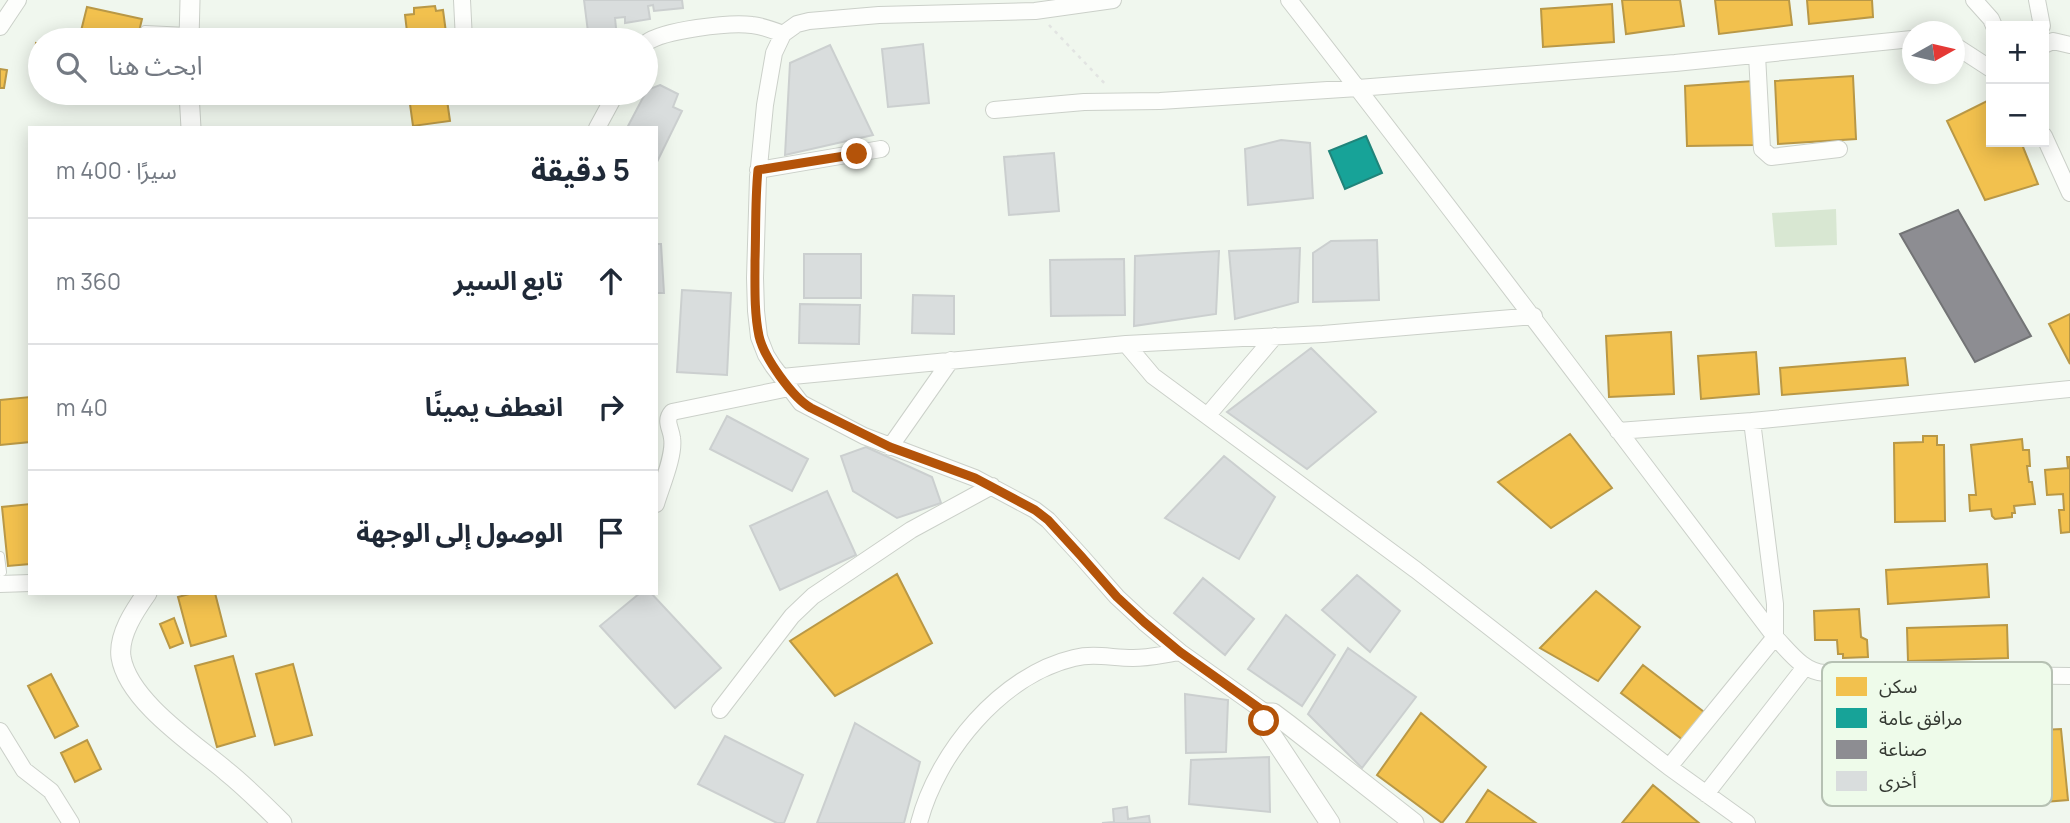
<!DOCTYPE html>
<html lang="ar">
<head>
<meta charset="utf-8">
<style>
  body { margin:0; font-family:Manrope,"Noto Sans Arabic",sans-serif; background:#f6f6f7; color:#1f2937; direction:rtl }
  .controls { position:absolute; right:21px; top:21px; display:grid; overflow:hidden; border-radius:0px; box-shadow:0 4px 18px #0003 }
  .controls button { width:63px; height:63px; display:grid; place-items:center; padding:0; border:0; border-bottom:2px solid #e0e1e3; background:#fff; color:#1f2937; font:35px sans-serif }
  .compass { position:absolute; left:1902px; top:21px; width:63px; height:63px; border-radius:50%; background:#fff; box-shadow:0 4px 18px #0003; rotate:82deg }
  .stop { position:absolute; width:21px; height:21px; margin:-16px; border:5px solid #b45309; border-radius:50%; background:#fff }
  .stop.end { background:#b45309; border-color:#fff; box-shadow:0 2px 7px #0008 }
  .list { margin:0; padding:0; list-style:none }
  h2 { display:flex; justify-content:space-between; align-items:center; height:91px; margin:0; padding:0 28px; font-size:30px }
  h2 small { font-size:23px; font-weight:400; color:#747a83 }
  .list li { display:grid; grid-template-columns:46px 1fr auto; gap:21px; align-items:center; box-sizing:border-box; height:126px; padding:0 28px; border-top:2px solid #e0e1e3 }
  .list b { display:block; font-size:26px; white-space:nowrap }
  .list em { font-size:23px; font-style:normal; color:#747a83 }
  .icon { flex:none; width:38px; height:38px; fill:none; stroke:currentColor; stroke-width:2; stroke-linecap:round; stroke-linejoin:round }
  .map { position:relative; flex:none; width:2070px; height:823px; overflow:hidden; direction:ltr }
  .search { position:absolute; background:#fff; box-shadow:0 4px 18px #0003; left:28px; top:28px; width:630px; height:77px; display:flex; align-items:center; gap:18px; box-sizing:border-box; padding:0 24px; border-radius:38px; color:#747a83; font-size:26px }
  .panel { position:absolute; background:#fff; box-shadow:0 4px 18px #0003; left:28px; top:126px; width:630px; height:469px; border-radius:0px; direction:rtl }
  .map>svg:first-child { display:block }
  .green { fill:#d8e7d2 }
  .homes { fill:#f2c14e; stroke:#b99846; stroke-width:2 }
  .public { fill:#17a398; stroke:#20847a; stroke-width:2 }
  .industry { fill:#8d8d92; stroke:#737476; stroke-width:2 }
  .building { fill:#d9dddd; stroke:#cbcfcf; stroke-width:2 }
  .lines { fill:none; stroke-linecap:round; stroke-linejoin:round }
  .service-casing { stroke:#cbd0c9; stroke-width:10 }
  .minor-casing { stroke:#cbd0c9; stroke-width:18 }
  .tertiary-casing { stroke:#cbd0c9; stroke-width:21 }
  .path { stroke:#e2e4e2; stroke-width:2.5; stroke-dasharray:3.5 5; stroke-linecap:butt }
  .service { stroke:#fdfefc; stroke-width:8 }
  .minor { stroke:#fdfefc; stroke-width:16 }
  .tertiary { stroke:#fdfefc; stroke-width:19 }
  .route { stroke:#b45309; stroke-width:9 }
  .key { fill:#eefbea; stroke:#b6c1b3; stroke-width:2 }
  .key-label { font-size:19px; fill:#353a33 }
</style>
</head>
<body>
<div class="map">
<svg width="2070" height="823" viewBox="0 0 2070 823">
  <rect width="100%" height="100%" fill="#f0f7ee"/>
  <path class="green" d="M1836 209 1837 245 1775 247 1772 213Z"/>
  <path class="homes" d="M1622 0H1680L1684 26 1626 34Z
    M1715 0H1789L1792 25 1719 34Z
    M1807 0H1872L1873 17 1809 24Z
    M1612 4 1614 42 1543 47 1541 9Z
    M435 6 436 11 443 10 447 40H408L405 15 414 14V8Z
    M87 7 142 19 137 40 79 39Z
    M36 43 40 44V66L33 65Z
    M0 69 7 70 4 88H0Z
    M1853 76 1856 139 1778 144 1775 81Z
    M1753 81 1756 145 1687 146 1685 86Z
    M446 93 450 121 413 126 409 97Z
    M1991 99V142H2021L2038 184 1985 200 1947 121Z
    M2070 314V364L2049 324Z
    M1671 332 1674 394 1609 397 1606 336Z
    M1756 352 1759 394 1701 399 1698 356Z
    M1905 358 1908 385 1782 395 1780 368Z
    M30 397V442L0 445V400Z
    M1570 434 1612 488 1551 528 1498 482Z
    M1923 436H1937V445H1944L1945 521 1895 522 1894 443 1923 442Z
    M2022 439 2023 450H2029L2030 466H2027L2029 482H2032L2035 504 2014 506 2015 513H2012V517L1995 519 1992 516 1991 509 1970 511 1969 495H1976L1971 445Z
    M2067 457H2070V532L2061 533 2059 510H2064L2063 494 2047 495 2045 470 2068 468Z
    M30 504V564L8 566 2 507Z
    M1987 564 1989 597 1888 604 1886 570Z
    M897 574 932 643 835 696 790 641Z
    M1596 591 1640 627 1598 681 1540 648Z
    M193 593H215L226 636 191 646 178 597Z
    M1859 609 1861 637 1867 640 1868 657 1843 658V654H1838L1837 640H1815L1814 611Z
    M174 618 183 643 170 648 160 624Z
    M2007 625 2008 658 1908 661 1907 628Z
    M233 656 255 736 217 747 195 666Z
    M293 664 312 735 275 745 256 674Z
    M1643 665 1704 712 1683 740 1621 693Z
    M51 674 78 726 55 738 28 686Z
    M1421 713 1486 767 1442 823 1377 775Z
    M2061 729 2068 800 1994 806 1988 737H1991L1990 735 2031 731V735H2034L2035 742 2043 741 2042 730Z
    M87 740 101 769 75 782 61 753Z
    M1653 785 1699 823H1622Z
    M1488 790 1536 823H1466Z"/>
  <path class="public" d="M1366 136 1382 173 1345 189 1329 151Z"/>
  <path class="industry" d="M1958 210 2031 336 1975 362 1900 234Z"/>
  <path class="building" d="M584 0H682L683 8 654 11 653 5 648 6 650 19 625 23V17L615 18 617 38 603 40 602 31 588 32Z
    M923 44 929 103 888 107 882 49Z
    M830 45 873 135 785 155 790 63Z
    M660 85 678 94 673 107 682 111 656 164V128H627L647 90Z
    M1281 140 1310 143 1313 198 1248 205 1245 149Z
    M1054 153 1059 211 1009 215 1004 157Z
    M1377 240 1379 300 1313 302V253L1331 241Z
    M656 244H661L664 293H656Z
    M1300 248 1298 302 1235 319 1229 251Z
    M1219 251 1216 314 1134 326 1135 256Z
    M804 254H861V298H804Z
    M1124 259 1125 315 1051 316 1050 260Z
    M682 290 731 293 727 375 677 372Z
    M913 295 954 296V334L912 333Z
    M800 304 860 305 859 344 799 343Z
    M1311 348 1376 412 1307 469 1227 412Z
    M727 416 808 459 792 491 710 449Z
    M866 447 932 477 941 503 897 518 853 491 841 456Z
    M1224 456 1275 497 1239 559 1165 518Z
    M827 491 856 555 780 590 750 526Z
    M1357 575 1400 611 1370 652 1322 610Z
    M1203 578 1254 619 1225 655 1174 613Z
    M640 593H651L721 668 675 708 600 626Z
    M1286 615 1335 655 1302 706 1248 669Z
    M1348 648 1416 697 1362 768 1308 714Z
    M1185 694 1228 700 1226 752 1186 753Z
    M855 723 920 762 904 823H817Z
    M725 736 803 775 784 823H777L698 784Z
    M1269 757 1270 812 1189 804 1191 760Z
    M1127 807 1128 819 1149 816 1150 823H1102L1114 822 1113 809Z"/>
  <g class="lines">
    <defs>
      <path id="service" d="M145 30 188 32
        M0 556 2 572"/>
      <path id="minor" d="M462 0 464 40
        M1113 0 1035 11 879 15 809 21 797 24 783 34 774 53 765 105 758 177 755 278 756 311 759 337 766 355 773 366 801 403 864 436 975 478 1035 510 1048 520 1081 556 1117 597 1144 622 1180 652 1266 713
        M1289 0C1453 210 1613 424 1775 637 1789 651 1803 672 1825 673L2070 676
        M1974 0 1991 19 1994 26
        M2037 0 2042 26
        M0 27 18 0
        M646 43C663 30 730 22 752 25 763 26 773 30 783 34
        M1954 45 1991 69
        M2044 45 2053 41 2070 45
        M1757 55 1762 149 1771 157 1839 149
        M994 110 1084 102 1160 101 1358 88 1675 63 1912 39
        M597 128 616 93
        M2044 136 2070 193
        M758 170 881 149
        M1126 344 1323 334 1534 316
        M782 377 1126 344 1153 376 1416 570 1669 767 1747 823
        M1207 416 1275 336
        M1618 431 1752 421 2070 389
        M890 447 951 360
        M656 504C661 487 675 455 672 438 671 428 664 421 672 412L789 388
        M0 584 30 583
        M720 710 792 616 813 596 911 530 992 486
        M0 731 24 770 51 791 71 823
        M1669 767 1775 637V604L1752 421
        M1706 794 1805 667
        M919 823C937 753 1001 675 1074 658 1094 653 1112 658 1133 658 1149 658 1165 654 1180 652"/>
      <path id="tertiary" d="M189 40 190 0
        M189 93 191 128
        M147 593C135 610 118 635 121 657 128 701 194 744 226 771 246 787 264 805 282 823
        M1330 823 1267 728 1263 717 1266 713H1273L1289 725 1414 823"/>
    </defs>
    <use href="#service" class="service-casing"/>
    <use href="#minor" class="minor-casing"/>
    <use href="#tertiary" class="tertiary-casing"/>
    <path class="path" d="M1049 25 1107 86"/>
    <use href="#service" class="service"/>
    <use href="#minor" class="minor"/>
    <use href="#tertiary" class="tertiary"/>
  </g>
  <g class="lines">
    <path class="route" d="M857 154 758 170C755 200 756 231 755 261 755 286 754 312 759 336 764 358 793 398 811 408L890 447 975 478 1035 510 1048 520 1081 556 1117 597 1144 622 1180 652 1266 713 1264 721"/>
  </g>
  <rect x="1822" y="662" width="230" height="144" rx="10" class="key"/>
  <rect x="1836" y="677" width="31" height="19" fill="#f2c14e"/>
  <rect x="1836" y="708" width="31" height="20" fill="#17a398"/>
  <rect x="1836" y="740" width="31" height="19" fill="#8d8d92"/>
  <rect x="1836" y="771" width="31" height="20" fill="#d9dddd"/>
  <g class="key-label">
    <text x="1879" y="693">سكن</text>
    <text x="1879" y="725">مرافق عامة</text>
    <text x="1879" y="756">صناعة</text>
    <text x="1879" y="788">أخرى</text>
  </g>
</svg>
<div class="controls">
<button>+</button>
<button>−</button>
</div>
<svg class="compass" viewBox="-18 -18 36 36"><path d="M0-13l5 13h-10z" fill="#e53935"/><path d="M0 13l5-13h-10z" fill="#747a83"/></svg>
<div class="stop" style="left:1264px;top:721px"></div>
<div class="stop end" style="left:857px;top:154px"></div>
<div class="search"><svg class="icon" aria-label="search" viewBox="0 0 24 24"><circle cx="10" cy="10" r="6"/><path d="M15 15l6 6"/></svg>ابحث هنا</div>
<section class="panel">
<h2>5 دقيقة<small>سيرًا · 400 m</small></h2>
<ul class="list">
<li><svg class="icon" aria-label="ahead" viewBox="0 0 24 24"><path d="M12 20V5M6 11l6-6 6 6"/></svg><div><b>تابع السير</b></div><em>360 m</em></li>
<li><svg class="icon" aria-label="right" viewBox="0 0 24 24"><path d="M7 20v-9h11M14 6l5 5-5 5"/></svg><div><b>انعطف يمينًا</b></div><em>40 m</em></li>
<li><svg class="icon" aria-label="arrive" viewBox="0 0 24 24"><path d="M6 21V4h12l-3 4 3 4H6"/></svg><div><b>الوصول إلى الوجهة</b></div></li>
</ul>
</section>
</div>
</body>
</html>
